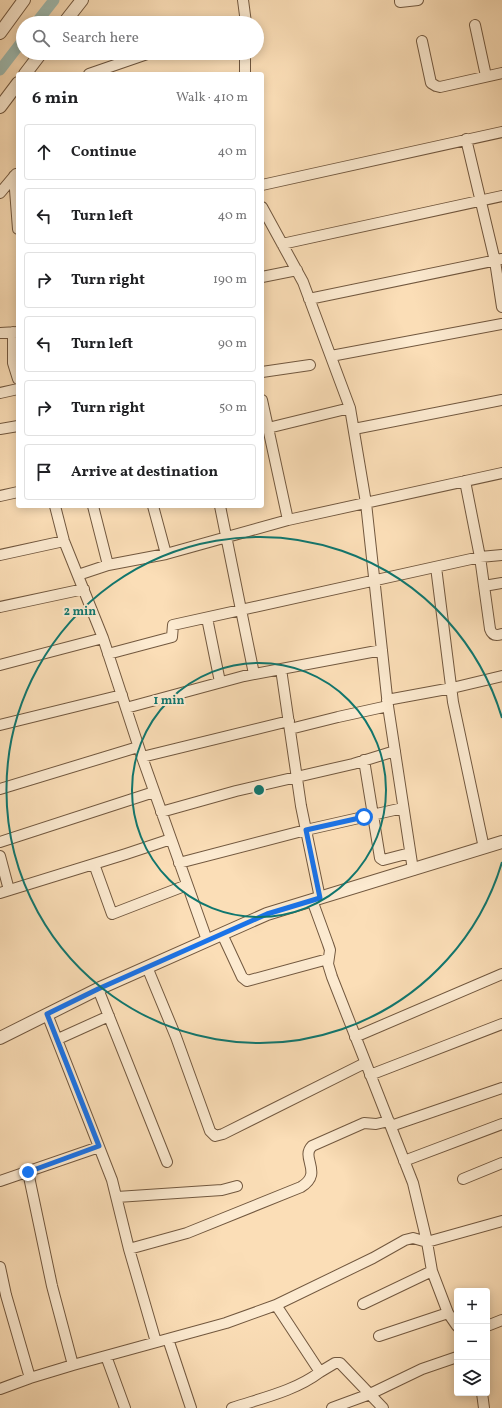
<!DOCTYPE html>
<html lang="en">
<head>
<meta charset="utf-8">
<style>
  body { margin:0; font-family:Vollkorn,serif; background:#f2f2f2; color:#202124 }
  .controls { position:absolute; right:12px; bottom:12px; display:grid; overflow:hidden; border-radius:4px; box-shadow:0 2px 10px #0003 }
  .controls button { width:36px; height:36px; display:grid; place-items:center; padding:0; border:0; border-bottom:1px solid #e0e0e0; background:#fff; color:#202124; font:20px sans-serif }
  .stop { position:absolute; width:12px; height:12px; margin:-9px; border:3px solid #1a73e8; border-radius:50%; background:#fff }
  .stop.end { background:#1a73e8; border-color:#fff; box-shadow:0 1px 4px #0008 }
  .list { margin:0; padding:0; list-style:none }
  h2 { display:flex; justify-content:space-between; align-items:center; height:52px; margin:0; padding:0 16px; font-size:17px }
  h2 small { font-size:13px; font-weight:400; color:#757577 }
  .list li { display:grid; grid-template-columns:26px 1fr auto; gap:12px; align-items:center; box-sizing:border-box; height:56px; margin:0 8px 8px; padding:0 8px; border:1px solid #e0e0e0; border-radius:4px }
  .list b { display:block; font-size:15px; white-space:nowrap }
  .list em { font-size:13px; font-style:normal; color:#757577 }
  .icon { flex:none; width:22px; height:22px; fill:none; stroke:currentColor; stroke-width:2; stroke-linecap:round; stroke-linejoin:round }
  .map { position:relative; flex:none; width:502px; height:1408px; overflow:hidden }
  .search { position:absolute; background:#fff; box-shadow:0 2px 10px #0003; left:16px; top:16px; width:248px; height:44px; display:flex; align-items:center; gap:10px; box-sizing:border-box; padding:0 14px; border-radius:22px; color:#757577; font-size:15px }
  .panel { position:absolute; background:#fff; box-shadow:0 2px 10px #0003; left:16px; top:72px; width:248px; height:436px; border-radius:4px }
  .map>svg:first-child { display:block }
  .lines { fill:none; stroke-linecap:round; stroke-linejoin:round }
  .canal { stroke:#9fbcb2; stroke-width:11 }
  .minor-casing { stroke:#72583f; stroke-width:12 }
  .tertiary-casing { stroke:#72583f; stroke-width:14 }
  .minor { stroke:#fcead0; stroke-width:10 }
  .tertiary { stroke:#fcead0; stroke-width:12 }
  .route { stroke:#1a73e8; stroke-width:5 }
  .ring { fill:none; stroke:#0f766e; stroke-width:2 }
  .centre { fill:#0f766e; stroke:#fcead0; stroke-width:2 }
  .ring-label { font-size:12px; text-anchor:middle; font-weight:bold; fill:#0f766e; stroke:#fcead0; stroke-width:4; stroke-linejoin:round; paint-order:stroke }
</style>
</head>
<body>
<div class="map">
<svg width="502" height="1408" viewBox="0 0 502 1408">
  <rect width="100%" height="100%" fill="#fbdeb7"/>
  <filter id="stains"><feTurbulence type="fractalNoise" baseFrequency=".005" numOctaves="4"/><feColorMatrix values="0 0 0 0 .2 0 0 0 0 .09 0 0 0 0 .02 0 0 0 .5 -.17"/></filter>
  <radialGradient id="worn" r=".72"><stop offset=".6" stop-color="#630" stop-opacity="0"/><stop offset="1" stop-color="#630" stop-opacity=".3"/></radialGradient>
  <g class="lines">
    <path class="canal" d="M36 23 54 0
      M0 70 23 40"/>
    <defs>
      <path id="minor" d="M243 0 246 23
        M400 0V2L418 0
        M475 25 486 76
        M422 41 431 83 436 86 440 87 502 73
        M89 74 150 53
        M245 74V53
        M466 139 495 261 502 307
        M14 176 18 229
        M262 185 502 132
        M0 193 16 174
        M262 207 303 282 350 408 366 503 388 706 413 870
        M282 244 502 196
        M262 277 297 270
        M309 299 502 259
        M13 332V363L18 379
        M0 333 18 332
        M331 356 502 324
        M262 372 310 365
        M0 393 18 389
        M262 400 288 520
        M268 428 350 408
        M0 429 18 426
        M354 429 502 400
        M465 481 480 557 490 629C492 635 496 636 502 634
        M0 496 18 492
        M55 506 64 541 103 638 142 757 207 940
        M93 506 108 565
        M153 506 166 554
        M220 506 254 674
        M0 555 64 541
        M436 567 453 702 484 848
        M78 575 108 565 166 554 288 520 502 473
        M484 586 502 583
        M0 607 84 589
        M207 618 220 682
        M108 654 172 637 173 625 480 557 502 555
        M0 665 103 638
        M281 669 301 806 320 898
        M387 700 452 688 502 676
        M126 708 244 676 382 650
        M0 725 122 695
        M290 729 338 717 388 706
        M142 757 289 721
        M364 760 380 858 383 860 410 853
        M0 789 138 747
        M161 812 236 791 353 764 395 751
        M0 842 154 792
        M0 856 9 890
        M179 863 306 830 403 808
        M94 864 112 914 187 885
        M0 893 126 854 171 839
        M312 900 328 944 330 950 328 964 332 977 413 1183 427 1242 432 1271 448 1313 457 1326
        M222 934 242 977 247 981 328 959
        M147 967 176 1037 210 1131 215 1136 223 1134 365 1063
        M98 989 167 1162
        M47 1014 112 1180 129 1249 156 1342
        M355 1037 502 974
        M58 1039 109 1016
        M370 1075 502 1024
        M391 1126 502 1088
        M404 1161 502 1124
        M28 1172 52 1286 73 1365
        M463 1179 502 1163
        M0 1181 99 1147
        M117 1197 222 1190 237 1186
        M129 1249 187 1233 301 1187C324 1173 300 1158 312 1146L364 1123 376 1124 389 1121
        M0 1267 6 1295 30 1378
        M363 1304 432 1271
        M276 1305 373 1258 405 1240 413 1238 427 1242 502 1221
        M487 1326 502 1320
        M379 1336 448 1313
        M168 1339 191 1408
        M106 1356 125 1408
        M0 1389 30 1378 73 1365 226 1323 276 1305 320 1372 335 1363H340L383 1408
        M482 1393 484 1408
        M232 1408C262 1398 295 1391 320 1372
        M332 1408 370 1394 422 1369 457 1357"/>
      <path id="tertiary" d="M64 23 82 0
        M0 33 24 0
        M25 74 41 53
        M0 107 18 83
        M0 1038 98 989 267 914 502 842"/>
    </defs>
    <use href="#minor" class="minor-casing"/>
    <use href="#tertiary" class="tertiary-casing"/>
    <use href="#minor" class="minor"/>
    <use href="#tertiary" class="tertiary"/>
  </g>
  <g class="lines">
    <path class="route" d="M28 1172 99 1146 47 1014 98 989 267 914 320 898 306 830 364 817"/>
  </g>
  <g class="ring">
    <circle cx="259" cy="790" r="127"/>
    <path d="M502 862A253 253 0 1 1 502 718"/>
  </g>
  <circle cx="259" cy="790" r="6" class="centre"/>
  <g class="ring-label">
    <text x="80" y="615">2 min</text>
    <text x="169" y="704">1 min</text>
  </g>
  <rect width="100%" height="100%" filter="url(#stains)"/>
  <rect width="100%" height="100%" fill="url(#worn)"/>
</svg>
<div class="controls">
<button>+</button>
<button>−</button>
<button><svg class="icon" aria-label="layers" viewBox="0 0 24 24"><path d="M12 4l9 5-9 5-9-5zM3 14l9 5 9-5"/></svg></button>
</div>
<div class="stop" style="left:364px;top:817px"></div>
<div class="stop end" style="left:28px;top:1172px"></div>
<div class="search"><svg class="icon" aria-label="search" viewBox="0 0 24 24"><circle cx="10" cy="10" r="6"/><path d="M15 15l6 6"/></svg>Search here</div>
<section class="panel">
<h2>6 min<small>Walk · 410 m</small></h2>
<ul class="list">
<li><svg class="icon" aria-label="ahead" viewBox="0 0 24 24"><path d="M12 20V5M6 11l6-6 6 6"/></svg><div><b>Continue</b></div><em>40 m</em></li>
<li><svg class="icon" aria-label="left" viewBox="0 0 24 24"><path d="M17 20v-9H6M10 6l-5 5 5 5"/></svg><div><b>Turn left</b></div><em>40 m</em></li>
<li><svg class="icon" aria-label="right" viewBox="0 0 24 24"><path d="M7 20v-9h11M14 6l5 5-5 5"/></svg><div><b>Turn right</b></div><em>190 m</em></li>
<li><svg class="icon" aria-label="left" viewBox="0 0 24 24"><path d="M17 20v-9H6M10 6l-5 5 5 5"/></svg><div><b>Turn left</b></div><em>90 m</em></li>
<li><svg class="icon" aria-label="right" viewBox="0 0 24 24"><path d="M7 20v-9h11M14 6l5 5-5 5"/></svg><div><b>Turn right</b></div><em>50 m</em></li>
<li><svg class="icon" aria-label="arrive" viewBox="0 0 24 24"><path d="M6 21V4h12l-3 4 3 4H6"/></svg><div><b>Arrive at destination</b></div></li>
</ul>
</section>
</div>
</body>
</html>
